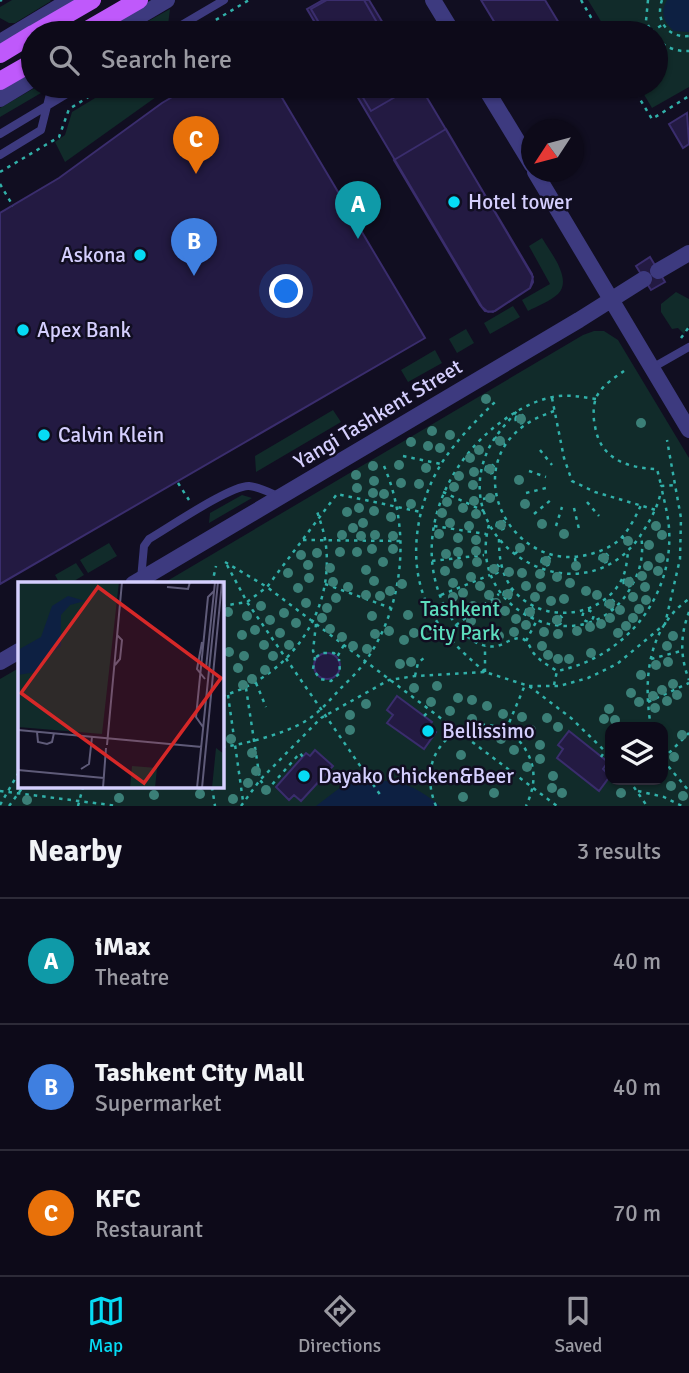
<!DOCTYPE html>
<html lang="en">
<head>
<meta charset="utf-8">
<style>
  body { margin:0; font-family:Signika,sans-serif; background:#161322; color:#f1f3f6 }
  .controls { position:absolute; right:21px; bottom:21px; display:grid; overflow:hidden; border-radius:14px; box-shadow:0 2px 5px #0004 }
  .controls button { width:63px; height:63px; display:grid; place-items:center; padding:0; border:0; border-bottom:2px solid #2d2b38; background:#0d0a19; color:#f1f3f6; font:35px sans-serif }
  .compass { position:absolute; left:521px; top:119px; width:63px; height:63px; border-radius:50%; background:#0d0a19; box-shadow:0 2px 5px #0004; rotate:234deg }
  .you { position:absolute; left:287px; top:292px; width:24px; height:24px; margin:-18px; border:5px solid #fff; border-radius:50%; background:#1a73e8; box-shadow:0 0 0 10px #1a73e833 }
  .badge { display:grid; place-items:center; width:46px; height:46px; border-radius:50%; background:#06dbf4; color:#fff; font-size:23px; font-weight:700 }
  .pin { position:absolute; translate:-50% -58px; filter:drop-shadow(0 2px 4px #0008) }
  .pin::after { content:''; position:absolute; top:37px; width:24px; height:21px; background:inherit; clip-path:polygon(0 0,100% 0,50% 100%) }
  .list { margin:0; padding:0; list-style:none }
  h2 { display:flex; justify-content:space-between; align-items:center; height:91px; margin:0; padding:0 28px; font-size:30px }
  h2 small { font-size:23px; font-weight:400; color:#9a9aa2 }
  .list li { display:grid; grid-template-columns:46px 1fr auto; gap:21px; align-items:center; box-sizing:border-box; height:126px; padding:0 28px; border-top:2px solid #2d2b38 }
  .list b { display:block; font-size:26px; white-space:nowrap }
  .list p { margin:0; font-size:23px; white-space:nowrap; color:#9a9aa2 }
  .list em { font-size:23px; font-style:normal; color:#9a9aa2 }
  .icon { flex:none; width:38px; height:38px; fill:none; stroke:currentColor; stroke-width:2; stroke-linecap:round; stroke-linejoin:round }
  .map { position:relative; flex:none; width:689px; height:806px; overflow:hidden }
  .search { position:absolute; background:#0d0a19; box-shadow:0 2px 5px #0004; left:21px; right:21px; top:21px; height:77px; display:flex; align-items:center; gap:18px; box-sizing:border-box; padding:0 24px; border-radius:38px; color:#9a9aa2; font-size:26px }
  .sheet { height:469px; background:#0d0a19 }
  nav { display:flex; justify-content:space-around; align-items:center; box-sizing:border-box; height:98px; border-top:2px solid #2d2b38; background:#0d0a19; font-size:19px; color:#9a9aa2 }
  nav a { display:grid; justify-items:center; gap:4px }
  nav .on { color:#06dbf4 }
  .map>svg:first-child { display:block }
  .green { fill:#112b2a; fill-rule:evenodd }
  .water { fill:#0d2042 }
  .building { fill:#231a42; stroke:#3a2d6d; stroke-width:2 }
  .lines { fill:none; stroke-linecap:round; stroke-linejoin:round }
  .path { stroke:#31b0a9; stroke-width:2.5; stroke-dasharray:3.5 5; stroke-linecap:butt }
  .service { stroke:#3d3a7f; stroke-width:8 }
  .minor { stroke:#3d3a7f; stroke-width:16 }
  .primary { stroke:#bf59fb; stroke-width:18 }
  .tree { fill:#3b7f77 }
  .poi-dot { fill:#06dbf4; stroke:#110e21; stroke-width:2.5 }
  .labels { text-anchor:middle; stroke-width:5; stroke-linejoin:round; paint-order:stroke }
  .poi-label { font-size:21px; fill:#d5cffe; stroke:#110e21; text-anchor:start }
  .street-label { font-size:21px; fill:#d5cffe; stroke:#110e21 }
  .park-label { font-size:21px; fill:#5ddcbd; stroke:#110e21 }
  .inset-road { fill:none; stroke:#5f5b79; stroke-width:2 }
  .view { fill:#d62828; fill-opacity:0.15; stroke:#d62828; stroke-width:3.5 }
  .inset-edge { fill:none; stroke:#d5cffe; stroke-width:3.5 }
</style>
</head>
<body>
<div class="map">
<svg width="689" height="806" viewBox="0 0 689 806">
  <rect width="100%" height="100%" fill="#110e21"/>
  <path class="green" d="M12 0H50L51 1 15 23H9L0 18V7Z
    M588 0H689V87L652 108 639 86H656V33H608Z
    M170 9 168 25 154 33H127Z
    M38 86H45L41 93 0 117V108Z
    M115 86H149L156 97 65 162 55 142 65 135 72 112Z
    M542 238C550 252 573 279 558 294 550 301 538 306 528 311L522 300 550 284 529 246Z
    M676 292 689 299V326L684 334 678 328 672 329 661 312V304Z
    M513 306 520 317 490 334 484 323Z
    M466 329 474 343 457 353 449 339Z
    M594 331H604L618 340 689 458V806H0V679L19 668V787H222V584H162L583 335ZM610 727H663V780H610Z
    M435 350 442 363 408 382 401 370Z
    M333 410 341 422 256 472 255 456Z
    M242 495 252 498 209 523 210 513Z
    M109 543 117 556 88 573 80 560Z
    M76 563 84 575 69 584H60L55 575Z"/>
  <path class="water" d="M667 0H689V32L674 31C663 22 660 12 667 0Z
    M363 780C398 780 414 784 440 806H316L341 787Z"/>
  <path class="building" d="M323 0H369L389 33H321L307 9Z
    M327 0H364L383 33H325L311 9Z
    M481 0H545L565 33H501Z
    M191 86H275L425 338 0 584V213L59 178 162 103Z
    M351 86H420L532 274 533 282 530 288 495 311 488 312 482 307Z
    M356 86H414L371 111Z
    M687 113 689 144 683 148 669 124Z
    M446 129 533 277 530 288 493 312 485 311 480 305 394 160Z
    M650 257 665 282 651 290 636 266Z
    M314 666a13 13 0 1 1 26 0a13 13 0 1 1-26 0Z
    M397 696 432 722 428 727 436 732 424 749 387 723 393 715 387 710Z
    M569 731 608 762 603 769 610 776 599 791 557 758 563 749 558 745Z
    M315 750 333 766 301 801 294 795 289 800 276 787 306 753 310 756Z"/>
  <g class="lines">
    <path class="path" d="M581 0 600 33
      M648 0 646 21 652 33
      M662 0C655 20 667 38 689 36
      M0 1 2 0
      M651 32 662 25
      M194 33 249 0
      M656 38C665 47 676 52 689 51
      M632 86 652 119 689 96
      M0 172 59 137 69 109 106 86
      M0 184 13 206
      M681 338 689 327
      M624 371C614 378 601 386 596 398 593 406 593 418 595 426 600 459 627 468 657 469L661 485
      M552 398 564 458 572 481 595 492 656 510
      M596 399C581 397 568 394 553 397 531 401 509 415 492 429 435 477 409 560 456 625 466 638 481 649 497 646 506 644 513 636 523 639 528 641 530 647 532 651 539 661 548 665 557 671 624 658 674 598 669 528 668 514 664 500 661 486L677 485
      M554 411C544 415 533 419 525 425 457 472 515 579 594 553 604 550 615 545 622 537 630 528 636 516 641 505
      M515.5 419a4.5 4.5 0 1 1 9 0a4.5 4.5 0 1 1-9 0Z
      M520 418 517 411C506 424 495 435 488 450 444 546 586 627 644 530 652 517 658 506 661 491
      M520 418H522V421L519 420Z
      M495 437 506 445
      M540 450 552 465
      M403 456 441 464
      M485.5 469a4.5 4.5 0 1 1 9 0a4.5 4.5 0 1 1-9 0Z
      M490 467 492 469 490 471 488 469Z
      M529 471 546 477
      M178 483 189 500
      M443 492 484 511
      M526 493 546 488
      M483 499 497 496
      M587 502 599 516
      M574 508 579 529
      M534 514 552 499
      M496.5 525a4.5 4.5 0 1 1 9 0a4.5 4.5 0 1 1-9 0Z
      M499 524H502V526L500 527Z
      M489 525C464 613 587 667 631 587 641 570 644 554 641 535
      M434 526 486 534
      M556 526 562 507
      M622 537 633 545
      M499 539C499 557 501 572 511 587 538 625 601 620 622 579 626 571 627 561 628 552
      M303 540 401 541
      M599.5 558a4.5 4.5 0 1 1 9 0a4.5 4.5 0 1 1-9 0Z
      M515 554 525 543
      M603 556 606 557 604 560 602 558Z
      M541.5 561a4.5 4.5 0 1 1 9 0a4.5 4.5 0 1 1-9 0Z
      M575 558 577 572
      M546 559 548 561 546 563 544 561Z
      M432 561 484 555
      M225 562 267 587 557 806
      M490.5 569a4.5 4.5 0 1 1 9 0a4.5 4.5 0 1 1-9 0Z
      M227 565 247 602 381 796
      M495 567 497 569 494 571 493 568Z
      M623.5 582a4.5 4.5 0 1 1 9 0a4.5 4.5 0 1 1-9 0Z
      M629 580 630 582 628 583 627 581Z
      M212 584 216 566
      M325 584 391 608
      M503.5 594a4.5 4.5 0 1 1 9 0a4.5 4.5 0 1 1-9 0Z
      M509 592 510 595 507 596 506 593Z
      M441 595 490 575
      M605.5 604a4.5 4.5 0 1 1 9 0a4.5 4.5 0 1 1-9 0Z
      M610 602 612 604 610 606 608 604Z
      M222 606 247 602 267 587 337 494 421 512
      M525.5 612a4.5 4.5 0 1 1 9 0a4.5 4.5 0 1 1-9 0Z
      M531 610 532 613 529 614 528 611Z
      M582.5 616a5.5 5.5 0 1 1 11 0a5.5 5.5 0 1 1-11 0Z
      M689 612C680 636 680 656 689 680
      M553.5 620a4.5 4.5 0 1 1 9 0a4.5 4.5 0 1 1-9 0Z
      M557 618 559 620 557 622 555 621Z
      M316 624 313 651 316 657 322 653H334L337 657 344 645
      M456 625 499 594
      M526 641 536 622
      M315 657 313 669 320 679 331 681 340 673 339 659
      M651 659 681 651
      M485 672C463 653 442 634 429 608 403 557 419 488 454 446 467 429 483 414 498 399
      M485 672V646
      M415 676 418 663 425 657
      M256 683 266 707
      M554 685 557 671
      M529 686H559L588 678 617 664 665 624 680 559 681 518 667 440
      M246 688 260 780 266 787 269 788 300 753 303 757
      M228 695 243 801
      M222 696C290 677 337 610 325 539 323 528 319 518 316 508
      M648 702 689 683
      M424 716 430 710
      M651 727C643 681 647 628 689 599
      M506 730 525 685
      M222 747C246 744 283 734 304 722 318 714 329 701 340 689 348 681 358 672 365 662 405 605 411 529 384 466
      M601 757 605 751
      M663 759 689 733
      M663 760 689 791
      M629 780 647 806
      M212 787 215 806
      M0 791 118 806
      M638 791 664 797 682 806
      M0 805 19 772
      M9 806 23 787
      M78 806 83 787
      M241 806 260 780 321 718 389 680 415 676 485 672 529 686 571 718 610 756
      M436 806C406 734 498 694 528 754 537 772 534 789 526 806"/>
    <path class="service" d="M168 33 224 0
      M0 134 80 86
      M0 155 41 130 52 86
      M652 368 689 347
      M141 579 144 546 149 539C168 528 231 485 249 486 259 487 271 493 280 497"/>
    <path class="minor" d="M433 0 453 33
      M111 33 167 0
      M0 42 70 0
      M484 86 532 165
      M0 99 33 79
      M535 172 689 430
      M658 271 689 253
      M133 584 579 320 644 279
      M0 662 19 651"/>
    <path class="primary" d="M35 33 92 0
      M82 33 139 0
      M0 54 33 34
      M0 81 33 62"/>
  </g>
  <g class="tree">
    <circle cx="486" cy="399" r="5"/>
    <circle cx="521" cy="419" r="5"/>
    <circle cx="641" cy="423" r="5"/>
    <circle cx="432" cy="431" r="5"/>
    <circle cx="450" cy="435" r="5"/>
    <circle cx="500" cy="441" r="5"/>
    <circle cx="411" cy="442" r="5"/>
    <circle cx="428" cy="446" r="5"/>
    <circle cx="440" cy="448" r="5"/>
    <circle cx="479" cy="450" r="5"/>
    <circle cx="470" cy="458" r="5"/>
    <circle cx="399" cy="465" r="5"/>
    <circle cx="373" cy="466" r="5"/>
    <circle cx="426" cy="468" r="5"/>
    <circle cx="490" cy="469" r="5"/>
    <circle cx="474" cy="472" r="5"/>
    <circle cx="356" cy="475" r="5"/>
    <circle cx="459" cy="476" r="5"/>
    <circle cx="519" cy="480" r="5"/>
    <circle cx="374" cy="481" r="5"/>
    <circle cx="401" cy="483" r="5"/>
    <circle cx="419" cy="484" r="5"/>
    <circle cx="473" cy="485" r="5"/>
    <circle cx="454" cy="487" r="5"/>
    <circle cx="357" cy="488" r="5"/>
    <circle cx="373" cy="493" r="5"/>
    <circle cx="384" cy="494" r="5"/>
    <circle cx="490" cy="498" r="5"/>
    <circle cx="474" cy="501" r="5"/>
    <circle cx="447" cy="502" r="5"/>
    <circle cx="411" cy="504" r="5"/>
    <circle cx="525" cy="504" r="5"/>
    <circle cx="359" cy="508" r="5"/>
    <circle cx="463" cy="508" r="5"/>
    <circle cx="374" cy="511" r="5"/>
    <circle cx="347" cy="512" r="5"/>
    <circle cx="442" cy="513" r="5"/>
    <circle cx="476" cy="514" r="5"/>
    <circle cx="391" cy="517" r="5"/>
    <circle cx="363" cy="523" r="5"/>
    <circle cx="450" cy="523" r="5"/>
    <circle cx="542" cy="524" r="5"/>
    <circle cx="501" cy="525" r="5"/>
    <circle cx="469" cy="526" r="5"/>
    <circle cx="656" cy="526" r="5"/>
    <circle cx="353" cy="528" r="5"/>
    <circle cx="439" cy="534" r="5"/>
    <circle cx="564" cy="534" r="5"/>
    <circle cx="342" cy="535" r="5"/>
    <circle cx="375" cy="535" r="5"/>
    <circle cx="662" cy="535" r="5"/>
    <circle cx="361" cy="536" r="5"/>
    <circle cx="393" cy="536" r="5"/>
    <circle cx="458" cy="538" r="5"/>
    <circle cx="476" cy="540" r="5"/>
    <circle cx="628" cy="541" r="5"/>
    <circle cx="649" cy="545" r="5"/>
    <circle cx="520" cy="548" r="5"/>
    <circle cx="372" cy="549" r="5"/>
    <circle cx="393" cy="549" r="5"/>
    <circle cx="476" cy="551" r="5"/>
    <circle cx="340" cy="552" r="5"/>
    <circle cx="357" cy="552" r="5"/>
    <circle cx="458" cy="552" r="5"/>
    <circle cx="317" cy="553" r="5"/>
    <circle cx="446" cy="554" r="5"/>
    <circle cx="301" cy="555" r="5"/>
    <circle cx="604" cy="558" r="5"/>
    <circle cx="660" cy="558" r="5"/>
    <circle cx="546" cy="561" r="5"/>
    <circle cx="383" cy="562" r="5"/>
    <circle cx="477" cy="562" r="5"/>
    <circle cx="458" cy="564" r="5"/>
    <circle cx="308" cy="565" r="5"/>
    <circle cx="576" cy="566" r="5"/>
    <circle cx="648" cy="566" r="5"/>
    <circle cx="330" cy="568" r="5"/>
    <circle cx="494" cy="569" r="5"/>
    <circle cx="366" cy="570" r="5"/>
    <circle cx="445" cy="571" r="5"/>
    <circle cx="658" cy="571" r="5"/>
    <circle cx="509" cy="572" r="5"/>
    <circle cx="288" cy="573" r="5"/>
    <circle cx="522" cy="573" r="5"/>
    <circle cx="540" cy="574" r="5"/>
    <circle cx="642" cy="576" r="5"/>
    <circle cx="471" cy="577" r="5"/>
    <circle cx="557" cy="577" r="5"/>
    <circle cx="309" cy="578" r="5"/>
    <circle cx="374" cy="581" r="5"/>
    <circle cx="333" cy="582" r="5"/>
    <circle cx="629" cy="582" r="5"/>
    <circle cx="453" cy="583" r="5"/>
    <circle cx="570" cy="583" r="5"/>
    <circle cx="402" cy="584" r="5"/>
    <circle cx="480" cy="586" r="5"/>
    <circle cx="526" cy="586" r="5"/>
    <circle cx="348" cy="587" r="5"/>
    <circle cx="541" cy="587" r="5"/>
    <circle cx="645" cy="587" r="5"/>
    <circle cx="298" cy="588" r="5"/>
    <circle cx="390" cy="591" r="5"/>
    <circle cx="586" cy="591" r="5"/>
    <circle cx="463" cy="593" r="5"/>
    <circle cx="508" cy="594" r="5"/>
    <circle cx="366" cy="595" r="5"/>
    <circle cx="489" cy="595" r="5"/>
    <circle cx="597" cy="595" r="5"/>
    <circle cx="380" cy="596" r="5"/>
    <circle cx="453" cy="597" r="5"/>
    <circle cx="535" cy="597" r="5"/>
    <circle cx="633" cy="597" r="5"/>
    <circle cx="336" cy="598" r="5"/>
    <circle cx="564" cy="599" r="5"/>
    <circle cx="646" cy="600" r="5"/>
    <circle cx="551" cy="601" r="5"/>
    <circle cx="306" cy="603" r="5"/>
    <circle cx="496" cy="603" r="5"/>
    <circle cx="610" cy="604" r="5"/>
    <circle cx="261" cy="606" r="5"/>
    <circle cx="473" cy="606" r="5"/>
    <circle cx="327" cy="608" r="5"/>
    <circle cx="487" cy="609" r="5"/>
    <circle cx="639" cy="609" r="5"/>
    <circle cx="620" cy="610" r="5"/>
    <circle cx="505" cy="611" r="5"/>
    <circle cx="228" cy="612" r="5"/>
    <circle cx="530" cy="612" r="5"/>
    <circle cx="284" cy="613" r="5"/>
    <circle cx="408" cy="615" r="5"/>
    <circle cx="247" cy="616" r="5"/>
    <circle cx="372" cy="616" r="5"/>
    <circle cx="322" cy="618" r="5"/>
    <circle cx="610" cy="618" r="5"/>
    <circle cx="633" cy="618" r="5"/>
    <circle cx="516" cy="619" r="5"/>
    <circle cx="270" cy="620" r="5"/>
    <circle cx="557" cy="620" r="5"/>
    <circle cx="471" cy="621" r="5"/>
    <circle cx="296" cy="623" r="5"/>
    <circle cx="601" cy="624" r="5"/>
    <circle cx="526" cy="625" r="5"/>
    <circle cx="626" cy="626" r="5"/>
    <circle cx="590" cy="627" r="5"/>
    <circle cx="330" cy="629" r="5"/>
    <circle cx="255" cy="630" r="5"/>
    <circle cx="389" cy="631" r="5"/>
    <circle cx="577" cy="631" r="5"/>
    <circle cx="514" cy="632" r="5"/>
    <circle cx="544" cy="632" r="5"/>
    <circle cx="280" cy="633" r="5"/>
    <circle cx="414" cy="633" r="5"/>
    <circle cx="618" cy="633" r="5"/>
    <circle cx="375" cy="634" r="5"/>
    <circle cx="476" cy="634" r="5"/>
    <circle cx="558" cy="634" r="5"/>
    <circle cx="242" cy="635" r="5"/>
    <circle cx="499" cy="636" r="5"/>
    <circle cx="673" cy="636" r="5"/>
    <circle cx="342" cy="637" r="5"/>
    <circle cx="404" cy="640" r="5"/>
    <circle cx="264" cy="645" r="5"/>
    <circle cx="289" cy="645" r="5"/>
    <circle cx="353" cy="646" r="5"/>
    <circle cx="542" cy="646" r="5"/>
    <circle cx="667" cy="646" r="5"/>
    <circle cx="367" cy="649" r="5"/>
    <circle cx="229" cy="652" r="5"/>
    <circle cx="591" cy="653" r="5"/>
    <circle cx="548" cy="655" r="5"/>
    <circle cx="244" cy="656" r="5"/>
    <circle cx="273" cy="656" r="5"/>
    <circle cx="558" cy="659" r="5"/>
    <circle cx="569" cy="659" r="5"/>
    <circle cx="411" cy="662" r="5"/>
    <circle cx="668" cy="662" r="5"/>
    <circle cx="400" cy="664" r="5"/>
    <circle cx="656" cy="665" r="5"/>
    <circle cx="238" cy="668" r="5"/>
    <circle cx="265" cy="670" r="5"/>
    <circle cx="641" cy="675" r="5"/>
    <circle cx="252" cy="679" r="5"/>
    <circle cx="673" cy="684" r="5"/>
    <circle cx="243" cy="685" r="5"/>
    <circle cx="437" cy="686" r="5"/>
    <circle cx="414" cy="688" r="5"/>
    <circle cx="662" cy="690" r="5"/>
    <circle cx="631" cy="693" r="5"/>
    <circle cx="677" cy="695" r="5"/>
    <circle cx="653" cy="696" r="5"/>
    <circle cx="458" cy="698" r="5"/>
    <circle cx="472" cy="700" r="5"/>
    <circle cx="667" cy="701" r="5"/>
    <circle cx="431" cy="702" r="5"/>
    <circle cx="639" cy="702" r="5"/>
    <circle cx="366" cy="704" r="5"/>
    <circle cx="487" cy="706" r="5"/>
    <circle cx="655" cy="708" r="5"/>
    <circle cx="609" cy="709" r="5"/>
    <circle cx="450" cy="711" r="5"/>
    <circle cx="503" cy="714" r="5"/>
    <circle cx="350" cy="715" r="5"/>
    <circle cx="522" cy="717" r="5"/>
    <circle cx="547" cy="718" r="5"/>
    <circle cx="472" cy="719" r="5"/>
    <circle cx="604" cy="719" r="5"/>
    <circle cx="615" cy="720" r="5"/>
    <circle cx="558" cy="727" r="5"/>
    <circle cx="350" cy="730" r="5"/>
    <circle cx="531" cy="730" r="5"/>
    <circle cx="484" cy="734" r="5"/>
    <circle cx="682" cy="735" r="5"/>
    <circle cx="231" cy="739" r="5"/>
    <circle cx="501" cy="739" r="5"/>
    <circle cx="540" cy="745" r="5"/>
    <circle cx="514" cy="750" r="5"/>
    <circle cx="252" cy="753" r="5"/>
    <circle cx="461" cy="755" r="5"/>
    <circle cx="674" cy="757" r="5"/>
    <circle cx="540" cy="759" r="5"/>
    <circle cx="527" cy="767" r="5"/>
    <circle cx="256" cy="771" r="5"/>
    <circle cx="553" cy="776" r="5"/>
    <circle cx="248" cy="783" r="5"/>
    <circle cx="671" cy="786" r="5"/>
    <circle cx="552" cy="788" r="5"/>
    <circle cx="266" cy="790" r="5"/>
    <circle cx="494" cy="793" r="5"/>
    <circle cx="562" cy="793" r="5"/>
    <circle cx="621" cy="793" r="5"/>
    <circle cx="200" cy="794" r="5"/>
    <circle cx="154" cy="795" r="5"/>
    <circle cx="683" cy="796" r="5"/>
    <circle cx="463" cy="797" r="5"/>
    <circle cx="119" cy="798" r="5"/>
    <circle cx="233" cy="799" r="5"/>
    <circle cx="27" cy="800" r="5"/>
  </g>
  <g class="poi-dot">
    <circle cx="454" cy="202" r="7"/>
    <circle cx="140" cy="255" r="7"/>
    <circle cx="23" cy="330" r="7"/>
    <circle cx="44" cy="435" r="7"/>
    <circle cx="428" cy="731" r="7"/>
    <circle cx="304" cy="776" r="7"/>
  </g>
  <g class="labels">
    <g class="poi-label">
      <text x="468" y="209">Hotel tower</text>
      <text x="126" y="262" text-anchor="end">Askona</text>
      <text x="37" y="337">Apex Bank</text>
      <text x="58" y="442">Calvin Klein</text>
      <text x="442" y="738">Bellissimo</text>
      <text x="318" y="783">Dayako Chicken&amp;Beer</text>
    </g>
    <g class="street-label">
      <text transform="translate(378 414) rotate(-31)" y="7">Yangi Tashkent Street</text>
    </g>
    <g class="park-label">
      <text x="460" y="616">Tashkent<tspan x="460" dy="24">City Park</tspan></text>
    </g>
  </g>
  <g transform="translate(18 582)">
    <rect width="206" height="206" fill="#110e21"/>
    <path d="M0 0H101L84 152 0 145ZM198 166 206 172V206H194ZM114 184 139 186 137 206H112Z" fill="#112b2a"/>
    <path d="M50 14 67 19 52 23 43 33V64L26 76 18 90 0 93V68L23 55 34 24Z" fill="#0d2042"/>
    <path class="inset-road" d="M149 5 170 7 172 0M184 60 179 87 187 97M97 83 102 77 104 58 99 53M188 86 197 0M185 145 178 135 190 15 196 9M0 148 184 165M19 150 20 160 29 162 34 160 36 151M89 163 104 0M63 187 71 182 74 155M0 188 86 196M85 206 88 166M179 206 200 0M184 206 204 0"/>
    <path class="view" d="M80 5 203 96 126 201 3 111Z"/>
    <rect width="206" height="206" class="inset-edge"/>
  </g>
</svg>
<div class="controls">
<button><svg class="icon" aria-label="layers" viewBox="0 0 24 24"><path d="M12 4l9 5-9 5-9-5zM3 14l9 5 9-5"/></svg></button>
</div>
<svg class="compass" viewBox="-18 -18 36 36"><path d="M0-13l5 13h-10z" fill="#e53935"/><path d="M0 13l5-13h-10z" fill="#9a9aa2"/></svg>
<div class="you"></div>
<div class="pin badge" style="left:358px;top:239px;background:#0f9aa8">A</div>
<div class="pin badge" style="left:194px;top:276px;background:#3f7fe0">B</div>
<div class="pin badge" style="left:196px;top:174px;background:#e8710a">C</div>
<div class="search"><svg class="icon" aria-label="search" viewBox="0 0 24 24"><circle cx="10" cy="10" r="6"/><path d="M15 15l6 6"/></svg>Search here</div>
</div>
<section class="sheet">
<h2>Nearby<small>3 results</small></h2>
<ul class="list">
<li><span class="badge" style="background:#0f9aa8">A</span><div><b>iMax</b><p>Theatre</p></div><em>40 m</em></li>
<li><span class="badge" style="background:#3f7fe0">B</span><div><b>Tashkent City Mall</b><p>Supermarket</p></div><em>40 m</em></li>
<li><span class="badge" style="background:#e8710a">C</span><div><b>KFC</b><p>Restaurant</p></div><em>70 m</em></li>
</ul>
</section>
<nav>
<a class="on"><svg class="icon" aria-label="map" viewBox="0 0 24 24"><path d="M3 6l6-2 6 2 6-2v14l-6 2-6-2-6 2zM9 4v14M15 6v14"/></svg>Map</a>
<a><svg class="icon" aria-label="directions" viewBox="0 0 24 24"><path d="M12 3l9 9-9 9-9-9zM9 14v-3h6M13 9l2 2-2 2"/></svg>Directions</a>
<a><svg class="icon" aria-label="saved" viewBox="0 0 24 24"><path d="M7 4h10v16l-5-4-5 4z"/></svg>Saved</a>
</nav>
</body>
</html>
